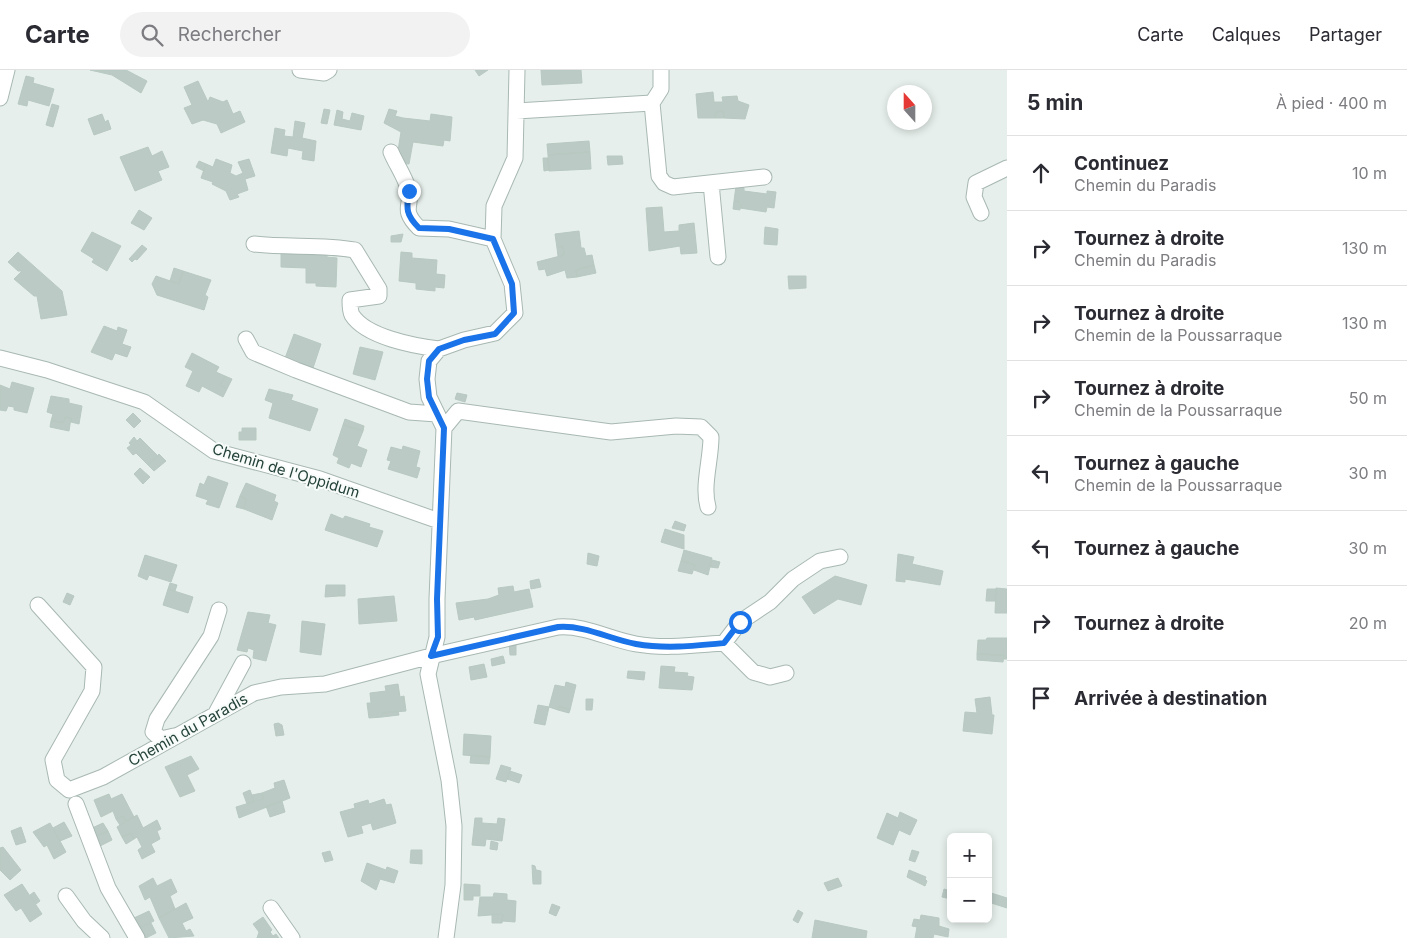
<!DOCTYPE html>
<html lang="fr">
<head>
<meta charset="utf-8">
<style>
  body { margin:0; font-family:Inter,sans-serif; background:#f2f2f3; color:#2b2b33 }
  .controls { position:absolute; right:15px; bottom:15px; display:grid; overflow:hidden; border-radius:8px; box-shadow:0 2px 8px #0003 }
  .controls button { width:45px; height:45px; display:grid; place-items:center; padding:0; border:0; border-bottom:1px solid #e1e1e2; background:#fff; color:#2b2b33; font:25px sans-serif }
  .compass { position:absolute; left:887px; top:15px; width:45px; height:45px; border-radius:50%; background:#fff; box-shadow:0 2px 8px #0003; rotate:339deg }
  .stop { position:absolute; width:15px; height:15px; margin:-11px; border:4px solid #1a73e8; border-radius:50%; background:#fff }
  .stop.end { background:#1a73e8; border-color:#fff; box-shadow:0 1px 5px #0008 }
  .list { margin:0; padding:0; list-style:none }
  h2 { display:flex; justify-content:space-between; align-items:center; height:65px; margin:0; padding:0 20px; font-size:21px }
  h2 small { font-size:16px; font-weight:400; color:#7c7c81 }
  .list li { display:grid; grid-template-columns:32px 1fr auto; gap:15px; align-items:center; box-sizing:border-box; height:75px; padding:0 20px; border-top:1px solid #e1e1e2 }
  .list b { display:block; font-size:19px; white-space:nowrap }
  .list p { margin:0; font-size:16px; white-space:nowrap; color:#7c7c81 }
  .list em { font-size:16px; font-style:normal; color:#7c7c81 }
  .icon { flex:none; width:28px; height:28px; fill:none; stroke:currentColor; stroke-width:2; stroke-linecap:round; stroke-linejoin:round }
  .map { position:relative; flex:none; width:1007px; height:868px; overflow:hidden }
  header { display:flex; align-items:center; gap:30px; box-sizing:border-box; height:70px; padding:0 25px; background:#fff; border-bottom:1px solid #e1e1e2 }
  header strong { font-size:24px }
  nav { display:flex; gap:28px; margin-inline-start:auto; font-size:18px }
  .search { width:350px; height:45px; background:#f2f2f3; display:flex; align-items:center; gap:12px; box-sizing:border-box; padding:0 18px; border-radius:28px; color:#7c7c81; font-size:19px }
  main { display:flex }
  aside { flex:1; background:#fff }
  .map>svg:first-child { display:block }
  .building { fill:#bbcac4; stroke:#b8c9c2 }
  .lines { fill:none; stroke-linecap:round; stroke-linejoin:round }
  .minor-casing { stroke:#a8b8b2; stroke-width:17 }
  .minor { stroke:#fff; stroke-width:15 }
  .route { stroke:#1a73e8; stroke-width:6 }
  .labels { text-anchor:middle; stroke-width:4; stroke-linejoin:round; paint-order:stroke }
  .street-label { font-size:15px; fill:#24423a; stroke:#f7fbf9 }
</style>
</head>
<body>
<header>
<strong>Carte</strong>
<div class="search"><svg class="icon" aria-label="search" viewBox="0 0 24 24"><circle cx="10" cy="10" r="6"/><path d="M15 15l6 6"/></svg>Rechercher</div>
<nav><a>Carte</a><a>Calques</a><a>Partager</a></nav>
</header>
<main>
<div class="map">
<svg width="1007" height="868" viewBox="0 0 1007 868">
  <rect width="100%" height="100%" fill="#e6efeb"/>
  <path class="building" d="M90 0H126L147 11 141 23 112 5Z
    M475 0H488L479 6Z
    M541 0H581L582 13 542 15Z
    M26 6 34 8 33 13 54 19 49 36 28 30 27 36 18 34Z
    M198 11 208 32 210 27 223 32 227 30 233 44 240 41 245 52 221 63 217 54 203 50 192 54 184 38 192 35 184 17Z
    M713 22 714 32H723L722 27 737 26 738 31 749 35 745 49 724 48 723 41 715 42V48H698L696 24Z
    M52 34 59 36 53 57 46 55Z
    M324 39 330 40 327 54 321 53Z
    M389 39 397 41 395 46 403 48 430 51 431 44 452 47 450 71 444 70 443 76 413 72 409 94 396 93 401 62 384 53Z
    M337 40 343 42 342 49 350 51 352 43 364 46 361 60 334 55Z
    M723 41 724 48H715V42Z
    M102 44 105 52 108 50 111 59 94 65 88 49Z
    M295 51 305 53 302 68 316 71 314 91 302 89 303 81 288 78 287 86 271 83 275 58 285 60 284 66 293 67Z
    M589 71 590 82 548 85 547 74Z
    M148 77 152 86 162 81 169 97 158 101 162 110 135 121 120 87Z
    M590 82 591 99 549 101 548 85Z
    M607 86H622L623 94 608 95Z
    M543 88H548L549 100 544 101Z
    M216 89 232 95 230 103 236 106 243 103 238 92 249 89 255 106 245 109 248 120 237 124 239 127 230 130 226 121 212 114 213 112 201 108 206 94 213 97Z
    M199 91 206 94 204 101 196 97Z
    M736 116 744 118V121L767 124V121L776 122 774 138 767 137 766 142 740 138 741 132 734 131Z
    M734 131 740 132V140L733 139Z
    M662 137 664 162 679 161V155L694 153 697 183 681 184 680 176 649 181 646 138Z
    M139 140 152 148 144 160 131 153Z
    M765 157 778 159 777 175 764 174Z
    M579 161 581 178H584L586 186 592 185 594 195 576 200 577 207 567 208 565 200 547 206 545 199 539 200 537 192 564 185 563 176 557 178 555 164Z
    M92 162 121 176 107 201 92 192 94 189 81 181Z
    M403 164 401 172H391V166Z
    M142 175 147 179 137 190 135 189 132 192 129 189Z
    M563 176 564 185 558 186 557 178Z
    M281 178 327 180V187L337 188 336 217 316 216V213H306V198L281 197Z
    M18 182 62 221 67 245 41 249 37 226H34L14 209 22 201H18L8 192Z
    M401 182 412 183V188L437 190 436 204 445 205 444 218 435 217V221L416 219V213L399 211Z
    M594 195 596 203 577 207 576 200Z
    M174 198 183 201 179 214 170 211Z
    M183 201 211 210 205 225 208 227 204 240 157 225 152 214 156 206 179 214Z
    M788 206H806V218L789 219Z
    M104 256 117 261 118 257 127 260 122 274 131 277 127 287 115 283 112 290 91 282Z
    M294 264 321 274 312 301 284 291Z
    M360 277 383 282 375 310 353 304Z
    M192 283 219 297 216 302 225 306 220 315 227 319 223 327 202 316 199 322 186 316 193 301 185 297Z
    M225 306 232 309 227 319 220 315Z
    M12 312 34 318 27 343 14 340V337L8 336 6 341 0 340V315L10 319Z
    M269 319 293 325 291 330 318 339 310 361 269 348 273 333 265 330Z
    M457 323 467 325 465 332 455 329Z
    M51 326 69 329V333L82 336 79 354 71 352V348L65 347 64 352 51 351 53 344 47 342Z
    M133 343 141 351 134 358 126 350Z
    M65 347 71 348 69 361 50 357 51 351 64 352Z
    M345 349 364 356 363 361 343 355Z
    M343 355 363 361 357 376 367 380 361 397 351 393 349 398 337 393 339 388 333 385Z
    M242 358H256V370H239V362H242Z
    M134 367 137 371 140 368 158 386 148 395 136 383 133 385 127 378 131 375 129 373Z
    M403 376 420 381 416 397 420 398 417 408 388 399 391 391 387 390 391 377 402 380Z
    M159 384 166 391 154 401 148 395Z
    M140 398 150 407 143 414 134 404Z
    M208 406 228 413 219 438 206 434 208 430 196 426 200 413 204 415Z
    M246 413 276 425 274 431 278 433 272 450 244 439 246 429 240 426Z
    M240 426 246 429 244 439 236 437Z
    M331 444 343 449 345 446 370 454 369 457 383 461 377 477 325 460Z
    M675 451 686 455 684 461 672 458Z
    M665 459 684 465V479L661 472Z
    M684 480 712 488 708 505 694 500 695 495 681 491Z
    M588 483 599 486 597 496 587 494Z
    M898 484 914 487 912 494 943 501 940 515 905 509V512L896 511Z
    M145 485 177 495 171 512 149 505 147 510 138 506Z
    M712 490 720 492 718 498 710 497Z
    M681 491 695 495 692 504 678 501Z
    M835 506 867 515 861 535 838 529 814 544 802 527Z
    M539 509 541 517 531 519 530 511Z
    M170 513 177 515 175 521 168 519Z
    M326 515H339V526L325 527Z
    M339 515H345V526H339Z
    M513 516 514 522 529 519 533 537 475 550 474 547 459 550 456 533 488 529 499 525 498 518Z
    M996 518 1007 519V543H995Z
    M168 519 193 527 188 543 163 535Z
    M987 519H996L995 531H986Z
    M67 523 74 526 70 535 63 532Z
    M394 526 397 551 359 554 358 529Z
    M248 542 270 545 268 553 276 555 266 591 253 588 254 580 248 578 247 582 237 580Z
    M302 551 325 554 321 585 300 582Z
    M987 568H1007V589H1004V585L977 584 978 570H986Z
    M516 570V585H510L509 571Z
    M977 584 1004 585 1003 592 977 590Z
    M503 586 505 593 492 596 491 589Z
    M484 594 487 607 471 610 469 597Z
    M661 596 675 597 674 602 688 603 687 606 694 607 692 620 659 618Z
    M628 601 645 602 644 610 627 608Z
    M566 612 576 615 570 640 559 636 558 640 549 637 555 615 565 617Z
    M398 614 400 627 404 626 406 641 382 643V647L369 648 367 633H371L370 623 386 621 385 616Z
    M990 627 992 645H994L992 664 963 661 965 642 977 643 975 629Z
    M586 629H593L592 640H586Z
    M538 635 549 637 545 655 534 653Z
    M559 636 570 640 569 643 558 640Z
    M398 641 399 645 382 647V643Z
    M278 653 282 655 284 665 276 666 274 654Z
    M464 664 491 666 490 687 463 685Z
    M471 685 490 687 489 694 470 693Z
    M191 686 199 699 187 705 195 721 180 727 165 697Z
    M501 695 511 698 506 712 496 709Z
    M510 701 522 705 519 713 507 709Z
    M284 710 290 728 239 748 236 737 263 729 262 723 275 718 274 713Z
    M250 720 254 731 247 734 243 723Z
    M262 723 263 729 254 731 252 725Z
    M109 724 111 729 122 724 134 747 126 751 123 746 116 749 113 741 101 747 94 730Z
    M384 729 386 735 391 734 396 753 373 760 371 753 361 756 363 763 348 767 340 742 355 738 354 734 368 730 369 734Z
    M282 731 285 742 270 747 266 736Z
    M900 742 917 750 910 765 899 760 893 775 877 768 887 743 898 748Z
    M137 745 143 758 157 750 161 759 157 761 160 769 151 774 155 782 142 789 138 780 142 777 137 767 134 769 131 763 122 767 117 757Z
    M123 746 126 751 120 755 116 749Z
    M475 748H482V753L497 754 498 748 505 749 502 771 486 769 485 776 472 775Z
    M64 752 72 766 60 771 53 758Z
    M50 753 66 782 54 789 47 775 44 777 33 762Z
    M103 753 108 761 95 767 90 759Z
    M21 757 26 772 16 775 11 761Z
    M108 761 112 770 100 776 95 767Z
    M131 763 134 769 126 774 122 767Z
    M491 771 498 773 497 780 490 779Z
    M3 777 21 800 10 810 0 800V778Z
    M411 780H422V794L410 793Z
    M912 780 919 782 915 792 909 790Z
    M330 781 333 790 325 792 322 783Z
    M367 793 386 800 387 797 398 801 394 813 380 809 376 820 361 811Z
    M532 795 535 796 536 800 541 801V814H533Z
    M909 800 926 807 925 809 927 811 925 816 907 807Z
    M153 808 157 816 171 809 177 822 170 826 175 839 159 848 150 827 145 830 139 816Z
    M838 808 842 816 828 821 824 813Z
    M22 814 42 844 30 852 21 838 16 841 4 825Z
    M464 814 480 815V826H473V830H464Z
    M944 819 951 821V829L942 827Z
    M34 822 40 831 36 834 30 825Z
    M988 822 1007 828V838L988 832Z
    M494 823 507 824V830L516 831 515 852 502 851 503 844 478 846 480 827H493Z
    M186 833 193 848 182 853 186 861 190 859 194 866 169 868 159 848Z
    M552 834 560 837 556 846 549 843Z
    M798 840 803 843 798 853 793 850Z
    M149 841 154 851 139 858 134 848Z
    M492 844H503L502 853H492Z
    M921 845 939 848V856L949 859 948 867 934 864 933 868H915L917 857 912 856 914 849 920 850Z
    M263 847 272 860 270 862 273 866 276 864 279 868H257L259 862 253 854Z
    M815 850 867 861 866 868H812Z
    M151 853 156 863 146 868 139 858Z"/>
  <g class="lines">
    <defs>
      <path id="minor" d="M300 0 324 3 329 0
        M661 0V19L652 33 659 106 664 113 673 117 764 107
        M0 28 7 0
        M516 41 652 33
        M391 82C396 94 404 105 408 118 414 136 399 138 419 158L449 159 493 169
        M711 113 718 187
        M981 143 974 127 976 113 1007 98
        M254 174C288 178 322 174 355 180L379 219V226L350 230C350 234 350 241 352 245 366 267 414 276 439 279
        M246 269 253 282 296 300 409 342 437 344
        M0 288 47 300 144 332 214 381 320 409 439 451
        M444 358 458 341 611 362 676 356 701 357 711 367C711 390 702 416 708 437
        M38 535 94 597 92 621 53 690 57 710 69 720 103 707 254 623 281 617 325 614 431 586 558 557C585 555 609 569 636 574 665 579 694 575 724 573L740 552 770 532 793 509 820 491 840 487
        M724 573 753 602 770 607 786 603
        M216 643 243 593
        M174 666 161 669 153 662 157 649 211 566 219 540
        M76 734 108 818 137 868
        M66 826 84 851 102 868
        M271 838 292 868
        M446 868 453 815 454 756 449 710 428 604 437 567V529L444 358 429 327 427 309 429 291 439 279 464 270 495 263 515 243 512 214 493 169 494 136 515 88 517 0"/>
    </defs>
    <use href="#minor" class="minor-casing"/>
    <use href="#minor" class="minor"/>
  </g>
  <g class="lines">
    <path class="route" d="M409 121C406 139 406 145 419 158L449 159 493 169 512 214 514 243 495 264 464 270 439 279 429 291 427 309 429 327 444 358 437 529 438 567 431 586 558 557C585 555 609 569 636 574 665 579 694 576 724 573L740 552"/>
  </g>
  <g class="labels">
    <g class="street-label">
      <text transform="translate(286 401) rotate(17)" y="5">Chemin de l'Oppidum</text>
      <text transform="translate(188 660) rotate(-29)" y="5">Chemin du Paradis</text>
    </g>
  </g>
</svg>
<div class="controls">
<button>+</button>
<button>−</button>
</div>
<svg class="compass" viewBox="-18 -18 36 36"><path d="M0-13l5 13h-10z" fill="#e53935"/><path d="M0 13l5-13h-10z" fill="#7c7c81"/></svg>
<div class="stop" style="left:740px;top:552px"></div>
<div class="stop end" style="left:409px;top:121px"></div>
</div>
<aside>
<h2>5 min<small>À pied · 400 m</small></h2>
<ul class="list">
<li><svg class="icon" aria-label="ahead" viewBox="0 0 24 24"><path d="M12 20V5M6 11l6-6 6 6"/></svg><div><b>Continuez</b><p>Chemin du Paradis</p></div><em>10 m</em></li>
<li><svg class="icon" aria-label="right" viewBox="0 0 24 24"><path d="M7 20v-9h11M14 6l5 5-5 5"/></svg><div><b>Tournez à droite</b><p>Chemin du Paradis</p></div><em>130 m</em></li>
<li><svg class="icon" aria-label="right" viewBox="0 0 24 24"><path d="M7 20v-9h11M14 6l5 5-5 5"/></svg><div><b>Tournez à droite</b><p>Chemin de la Poussarraque</p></div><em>130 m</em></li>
<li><svg class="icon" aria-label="right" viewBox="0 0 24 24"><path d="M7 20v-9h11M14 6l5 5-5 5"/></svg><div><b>Tournez à droite</b><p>Chemin de la Poussarraque</p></div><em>50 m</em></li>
<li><svg class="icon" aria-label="left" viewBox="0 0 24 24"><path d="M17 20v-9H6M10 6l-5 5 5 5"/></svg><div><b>Tournez à gauche</b><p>Chemin de la Poussarraque</p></div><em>30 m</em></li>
<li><svg class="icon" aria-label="left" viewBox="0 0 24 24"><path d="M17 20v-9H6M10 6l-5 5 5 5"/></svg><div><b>Tournez à gauche</b></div><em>30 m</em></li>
<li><svg class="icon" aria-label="right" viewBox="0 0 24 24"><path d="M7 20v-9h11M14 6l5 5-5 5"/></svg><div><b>Tournez à droite</b></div><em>20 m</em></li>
<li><svg class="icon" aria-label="arrive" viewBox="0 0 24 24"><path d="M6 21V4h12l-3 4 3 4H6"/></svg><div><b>Arrivée à destination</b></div></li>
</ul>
</aside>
</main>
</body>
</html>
